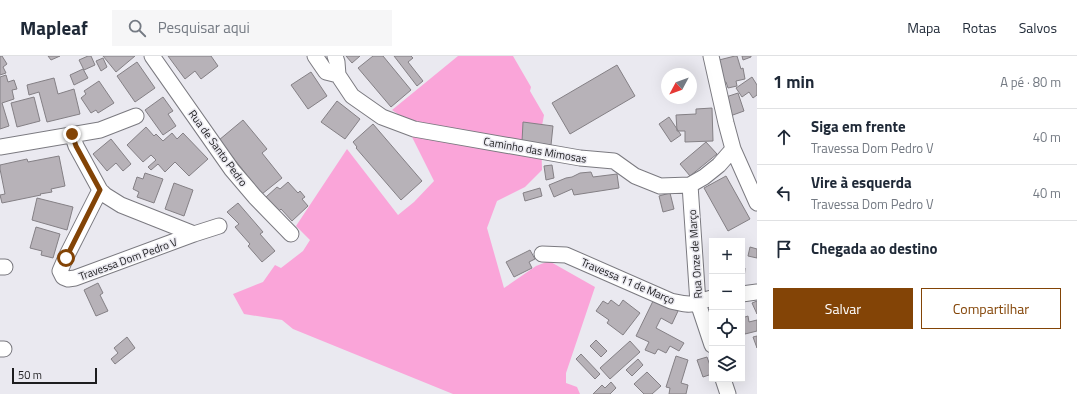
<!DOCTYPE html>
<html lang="pt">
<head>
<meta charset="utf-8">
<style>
  body { margin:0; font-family:"Titillium Web",sans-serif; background:#f6f6f7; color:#1f2937 }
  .controls { position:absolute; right:12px; bottom:12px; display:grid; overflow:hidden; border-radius:0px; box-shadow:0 4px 16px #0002 }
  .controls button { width:36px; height:36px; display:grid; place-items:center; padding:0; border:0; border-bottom:1px solid #e0e1e3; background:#fff; color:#1f2937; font:20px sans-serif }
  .compass { position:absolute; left:661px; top:12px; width:36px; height:36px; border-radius:50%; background:#fff; box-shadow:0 4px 16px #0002; rotate:229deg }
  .scale { position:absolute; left:12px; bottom:10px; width:85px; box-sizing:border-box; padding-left:4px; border:2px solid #1d1d1f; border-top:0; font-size:11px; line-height:14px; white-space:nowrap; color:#1d1d1f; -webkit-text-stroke:3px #eae9f0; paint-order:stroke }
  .stop { position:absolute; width:12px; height:12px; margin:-9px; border:3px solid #834406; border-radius:50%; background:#fff }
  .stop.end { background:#834406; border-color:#fff; box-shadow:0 1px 4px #0008 }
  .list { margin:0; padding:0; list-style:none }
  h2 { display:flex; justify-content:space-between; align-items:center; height:52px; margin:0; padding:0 16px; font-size:17px }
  h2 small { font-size:13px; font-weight:400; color:#747a83 }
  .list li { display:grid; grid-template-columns:26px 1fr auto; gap:12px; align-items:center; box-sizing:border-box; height:56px; padding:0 16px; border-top:1px solid #e0e1e3 }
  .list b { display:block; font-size:15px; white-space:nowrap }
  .list p { margin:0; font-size:13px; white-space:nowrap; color:#747a83 }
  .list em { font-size:13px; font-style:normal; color:#747a83 }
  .actions { display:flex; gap:8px; padding:12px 16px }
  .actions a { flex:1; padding:9px 0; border:1px solid #834406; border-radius:0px; text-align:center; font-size:14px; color:#834406 }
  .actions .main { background:#834406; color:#fff }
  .icon { flex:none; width:22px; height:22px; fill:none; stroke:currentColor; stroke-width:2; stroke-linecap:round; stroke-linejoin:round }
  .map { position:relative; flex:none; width:757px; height:338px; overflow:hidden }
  header { display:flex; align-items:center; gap:24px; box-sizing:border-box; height:56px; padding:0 20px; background:#fff; border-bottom:1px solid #e0e1e3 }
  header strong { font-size:19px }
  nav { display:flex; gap:22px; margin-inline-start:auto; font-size:14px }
  .search { width:280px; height:36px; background:#f6f6f7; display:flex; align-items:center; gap:10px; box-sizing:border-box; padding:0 14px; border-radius:0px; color:#747a83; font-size:15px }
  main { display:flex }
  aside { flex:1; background:#fff }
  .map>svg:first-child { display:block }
  .green { fill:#faa5d9 }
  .building { fill:#b7b2b8; stroke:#848085 }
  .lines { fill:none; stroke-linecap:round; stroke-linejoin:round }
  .minor-casing { stroke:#7b7a80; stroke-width:17 }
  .minor { stroke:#fff; stroke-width:15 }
  .route { stroke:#834406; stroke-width:5 }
  .labels { text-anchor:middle; stroke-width:3; stroke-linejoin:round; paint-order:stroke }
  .street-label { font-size:11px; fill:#1d1d1f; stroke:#eae9f0 }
</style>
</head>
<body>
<header>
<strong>Mapleaf</strong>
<div class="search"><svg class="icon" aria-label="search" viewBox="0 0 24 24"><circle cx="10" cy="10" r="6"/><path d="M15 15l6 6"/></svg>Pesquisar aqui</div>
<nav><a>Mapa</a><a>Rotas</a><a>Salvos</a></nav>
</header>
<main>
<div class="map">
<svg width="757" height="338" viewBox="0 0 757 338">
  <rect width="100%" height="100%" fill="#eae9f0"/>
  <path class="green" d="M458 0H513L531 31 530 35 544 59 541 75 542 114 525 131 497 145 487 172 504 232 536 210 549 205 595 231 566 317V327L577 331 580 338H453L293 273 282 264 244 258 233 238 263 226 275 209 281 212 303 195 310 184 296 170 347 93 398 159 414 146 434 125 402 61 392 54Z"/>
  <path class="building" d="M0 0H2L7 8 3 11 6 17 0 19Z
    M48 0H60L51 4Z
    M88 0H91L95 9 84 14 79 4Z
    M103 0H135L116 16Z
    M168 0H211L218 10 201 23 195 15 185 23Z
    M346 0H360L352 7Z
    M373 0H383L411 34 391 51 358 12Z
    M394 0H411L413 2 408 6 423 25 417 30Z
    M735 0H737L741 13 743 12 745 23 736 25 737 30 728 32 726 26 720 27 715 5Z
    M742 0H751V1L743 4Z
    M103 2 107 11 101 15 96 5Z
    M137 6 155 32 135 46 117 20Z
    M617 9 635 40 570 78 552 47Z
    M83 13 88 22 74 29 70 19Z
    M311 16 327 40 308 53 291 29Z
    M6 19 8 26 14 24 17 33 12 34 14 43 2 47 9 70 0 73V21Z
    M752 21 757 29V39L753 42 749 36 742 41 736 32Z
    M54 22 58 38 74 33 80 58 47 66 39 36 29 39 27 29Z
    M99 25 114 47 98 57 96 54 91 57 81 42 86 38 84 35Z
    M738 37 744 55 730 60 723 42Z
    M34 41 40 65 17 71 11 47Z
    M163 41 173 55 168 58 176 70 163 79 145 54Z
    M337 45 360 63 345 83 321 66Z
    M712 52 713 85 685 86V75H677L676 59 696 58V53Z
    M669 61 681 79 671 86 659 68Z
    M243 64 267 93 262 97 282 122 262 138 219 84Z
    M523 66 553 70 551 89 522 86Z
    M373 68 422 125 401 144 356 92 357 91 353 86Z
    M146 71 154 80 156 78 163 85 172 77 177 83 183 77 208 103 189 120 175 106 165 116 158 108 151 114 148 111 156 104 151 99 143 106 127 89Z
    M111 83 131 108 123 115 116 107 107 115 93 98Z
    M706 86 717 98 690 120 680 108Z
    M59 100 65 130 51 133 52 136 40 138 41 139 2 147 0 139 5 138 0 113V109L27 103 28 106Z
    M552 109 554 122 546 124 544 110Z
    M591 116 593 121 617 118 619 132 574 139 572 133 554 141 549 129 566 122 572 121 580 117Z
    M145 117 163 123 154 147 137 141 139 136 133 133 137 121 143 123Z
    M726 120 750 163 728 175 704 132Z
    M288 126 298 137 300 135 305 141 302 143 308 150 292 165 281 153 279 155 266 141 277 131 280 133Z
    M174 127 193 134 184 160 165 153Z
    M540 132 542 140 525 145 523 137Z
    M670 137 674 153 663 156 659 140Z
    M37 142 73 151 67 174 32 164Z
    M238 147 263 176 260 178 275 195 262 206 248 190 250 188 235 171 239 168 227 156Z
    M36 171 60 178 53 202 41 199 42 195 30 192Z
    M750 191 757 193V202L748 200Z
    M530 194 535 203 529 206 532 212 514 221 506 206Z
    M742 212H745L743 236H742Z
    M98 227 103 237 100 239 108 255 96 260 84 234Z
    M654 243 678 255 672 268 661 262 656 272 684 287 679 295 670 290 666 297 658 293 655 298 645 294 649 286 636 280Z
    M611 244 619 250 623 244 640 257 623 279 607 267 609 264 596 255 603 245 608 248Z
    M757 245V258L752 247Z
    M748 260 749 266 757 264V275L745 278 742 267V262Z
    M757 280V292L753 281Z
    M127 281 135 292 115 308 111 303 118 297 114 292Z
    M596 284 607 295 601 301 590 290Z
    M630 285 640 296 610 323 600 312Z
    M581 298 600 318 595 323 576 303Z
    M676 300 688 304 681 327 688 329 686 338H669L670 332 666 331Z
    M707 301 712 315V318L703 321 697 304Z
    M638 303 643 309 632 320 626 314Z
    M647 316 661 330 652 338H644L634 328Z
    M611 326 616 332 610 338H593L602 329 605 332Z"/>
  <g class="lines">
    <defs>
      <path id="minor" d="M152 0 232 114 255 141 291 178
        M315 0 326 16 338 19 337 6 335 0
        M711 0 726 67 733 93 757 147
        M338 19 352 40 382 61 414 73 580 102 614 105 635 120 660 130 690 129 704 121 719 109 733 93
        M72 78 76 90 100 134 105 139 121 149 194 178
        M0 91 100 74 136 60
        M690 129 698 247 712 289
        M100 134 66 201 60 215 63 221 68 223 75 222 194 178 219 170
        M542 198 566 199 671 245C680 247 688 250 697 247 702 246 706 243 712 242
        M0 211H5
        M742 238 757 236
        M0 293H4
        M723 323 728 338"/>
    </defs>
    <use href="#minor" class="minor-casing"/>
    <use href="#minor" class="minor"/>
  </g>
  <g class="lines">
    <path class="route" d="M66 202 100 134 76 90 72 78"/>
  </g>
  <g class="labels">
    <g class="street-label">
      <text transform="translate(218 92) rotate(54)" y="4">Rua de Santo Pedro</text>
      <text transform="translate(535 94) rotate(10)" y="4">Caminho das Mimosas</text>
      <text transform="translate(695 198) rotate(-94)" y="4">Rua Onze de Março</text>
      <text transform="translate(128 203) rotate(-20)" y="4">Travessa Dom Pedro V</text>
      <text transform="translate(628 225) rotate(23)" y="4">Travessa 11 de Março</text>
    </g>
  </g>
</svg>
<div class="controls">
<button>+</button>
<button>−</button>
<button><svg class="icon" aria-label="locate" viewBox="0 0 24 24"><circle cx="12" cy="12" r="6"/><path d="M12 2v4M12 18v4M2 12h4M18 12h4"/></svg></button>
<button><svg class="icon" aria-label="layers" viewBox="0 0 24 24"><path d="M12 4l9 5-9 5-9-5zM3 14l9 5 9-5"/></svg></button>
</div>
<svg class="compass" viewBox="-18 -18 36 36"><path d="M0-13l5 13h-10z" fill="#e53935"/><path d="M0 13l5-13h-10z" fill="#747a83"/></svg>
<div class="scale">50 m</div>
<div class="stop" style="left:66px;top:202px"></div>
<div class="stop end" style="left:72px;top:78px"></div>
</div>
<aside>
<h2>1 min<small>A pé · 80 m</small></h2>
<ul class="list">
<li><svg class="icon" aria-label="ahead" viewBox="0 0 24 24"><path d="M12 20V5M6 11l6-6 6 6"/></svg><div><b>Siga em frente</b><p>Travessa Dom Pedro V</p></div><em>40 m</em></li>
<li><svg class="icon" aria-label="left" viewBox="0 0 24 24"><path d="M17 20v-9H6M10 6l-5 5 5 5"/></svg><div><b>Vire à esquerda</b><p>Travessa Dom Pedro V</p></div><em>40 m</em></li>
<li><svg class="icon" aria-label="arrive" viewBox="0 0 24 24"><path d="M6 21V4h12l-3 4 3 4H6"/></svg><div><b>Chegada ao destino</b></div></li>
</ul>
<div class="actions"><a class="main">Salvar</a><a>Compartilhar</a></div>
</aside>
</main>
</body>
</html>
